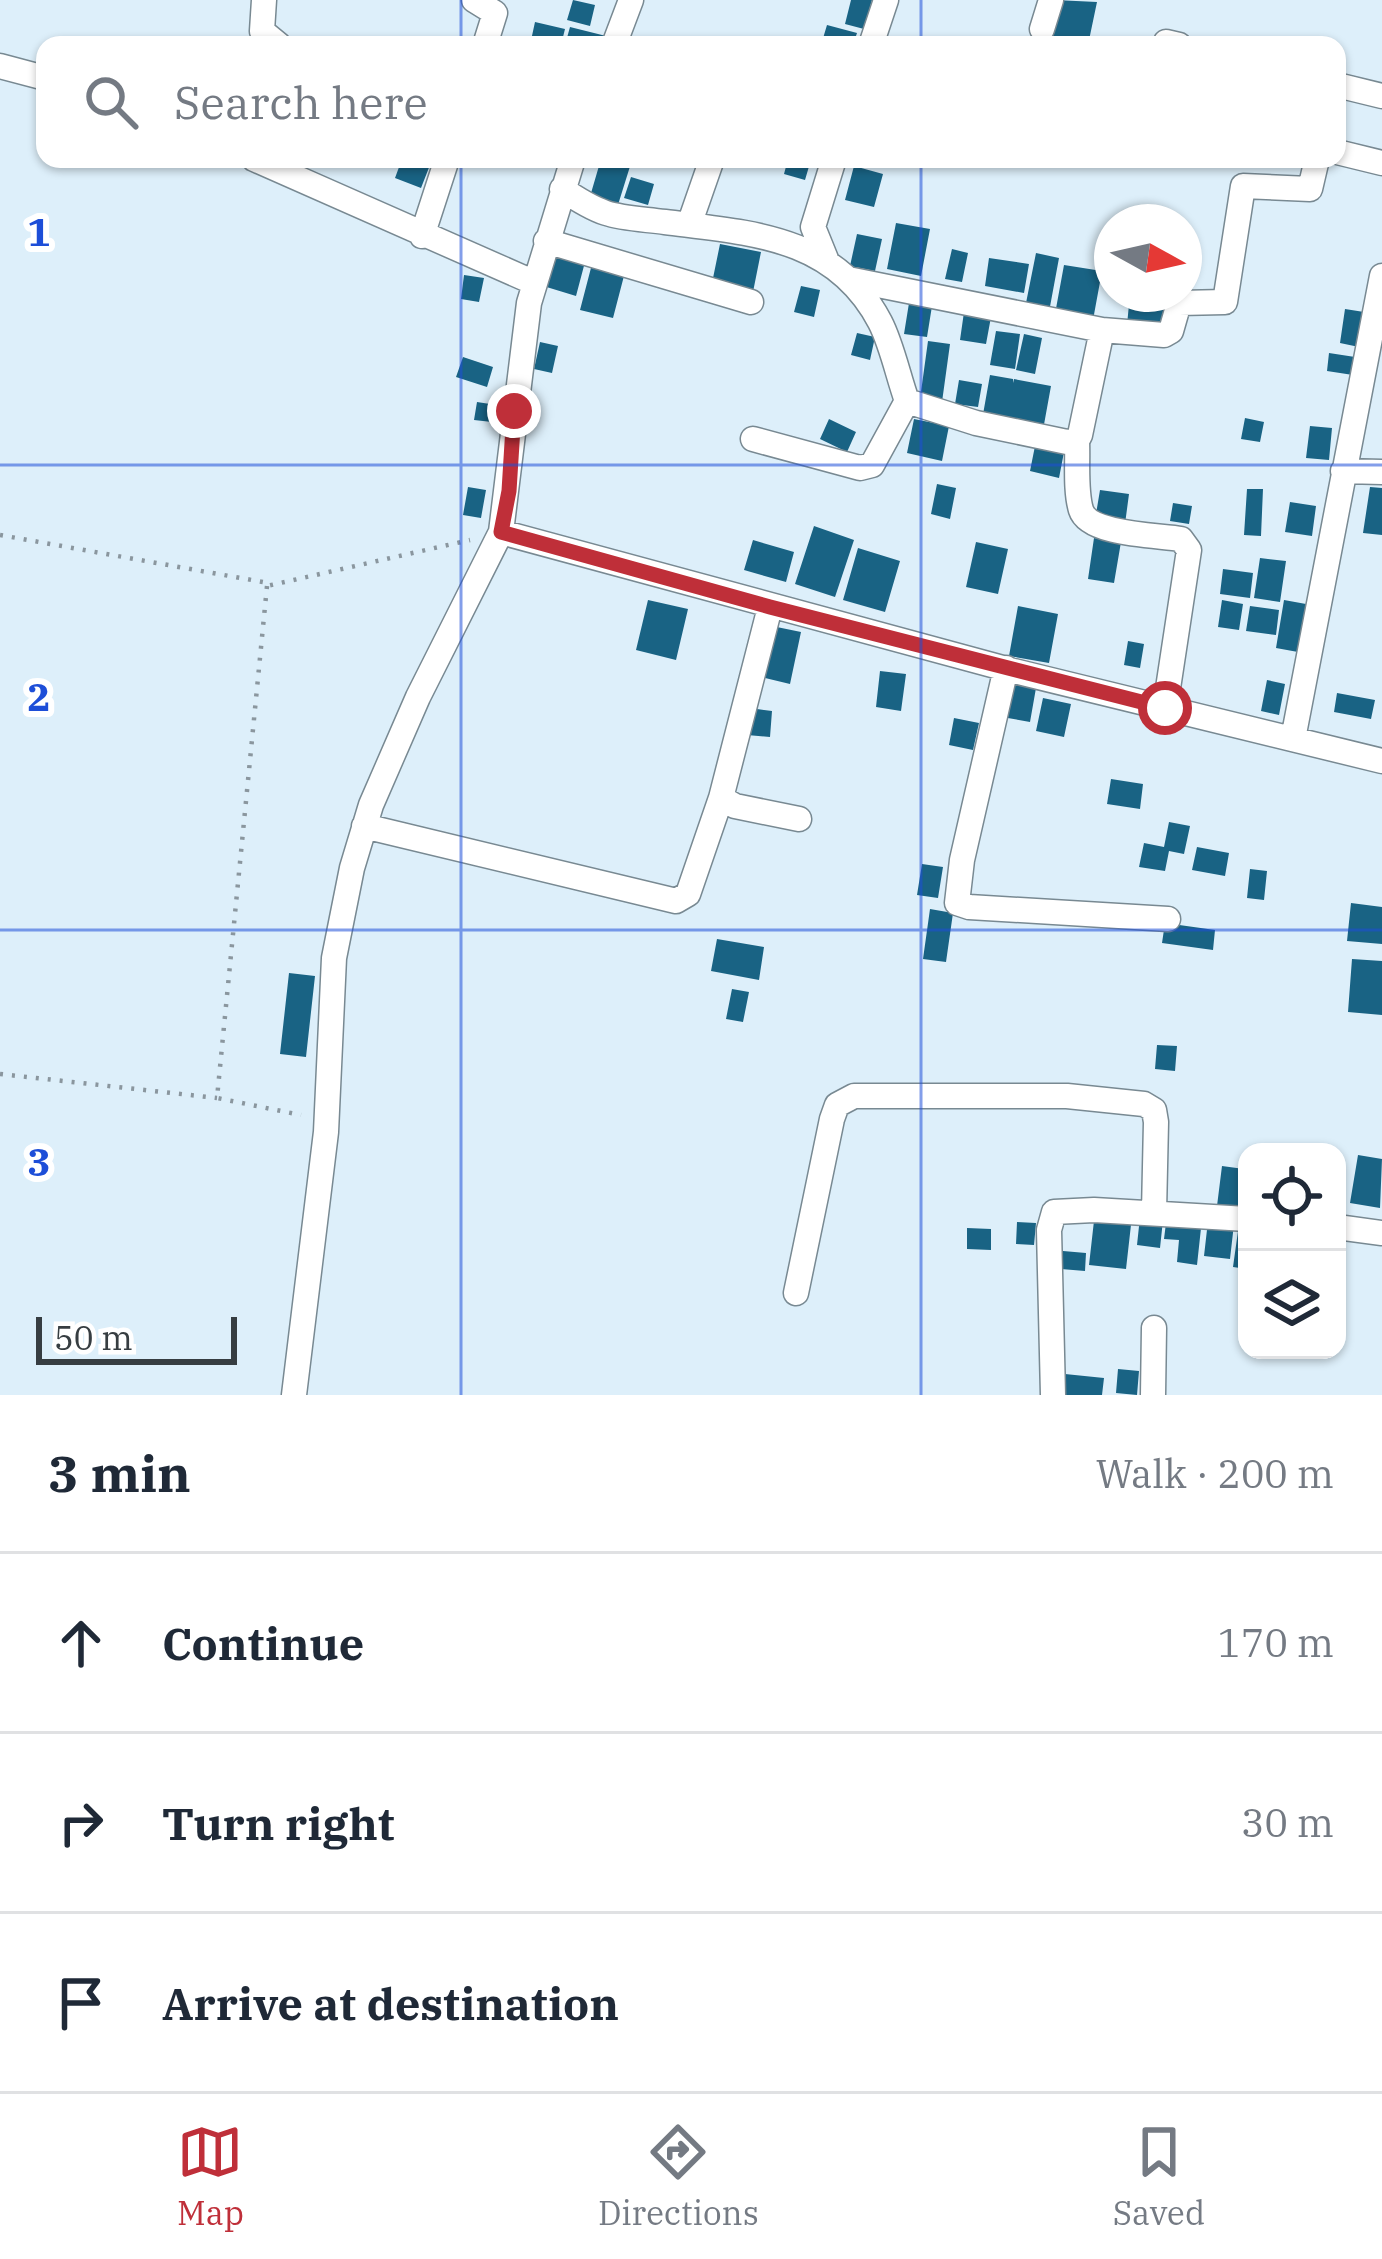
<!DOCTYPE html>
<html lang="en">
<head>
<meta charset="utf-8">
<style>
  body { margin:0; font-family:"IBM Plex Serif",serif; background:#f6f6f7; color:#1f2937 }
  .controls { position:absolute; right:36px; bottom:36px; display:grid; overflow:hidden; border-radius:24px; box-shadow:0 3px 9px #0004 }
  .controls button { width:108px; height:108px; display:grid; place-items:center; padding:0; border:0; border-bottom:3px solid #e0e1e3; background:#fff; color:#1f2937; font:60px sans-serif }
  .compass { position:absolute; left:1094px; top:204px; width:108px; height:108px; border-radius:50%; background:#fff; box-shadow:0 3px 9px #0004; rotate:98deg }
  .scale { position:absolute; left:36px; bottom:30px; width:201px; box-sizing:border-box; padding-left:12px; border:6px solid #363d41; border-top:0; font-size:33px; line-height:42px; white-space:nowrap; color:#363d41; -webkit-text-stroke:9px #fff; paint-order:stroke }
  .stop { position:absolute; width:36px; height:36px; margin:-27px; border:9px solid #bf2f39; border-radius:50%; background:#fff }
  .stop.end { background:#bf2f39; border-color:#fff; box-shadow:0 3px 12px #0008 }
  .list { margin:0; padding:0; list-style:none }
  h2 { display:flex; justify-content:space-between; align-items:center; height:156px; margin:0; padding:0 48px; font-size:51px }
  h2 small { font-size:39px; font-weight:400; color:#747a83 }
  .list li { display:grid; grid-template-columns:78px 1fr auto; gap:36px; align-items:center; box-sizing:border-box; height:180px; padding:0 48px; border-top:3px solid #e0e1e3 }
  .list b { display:block; font-size:45px; white-space:nowrap }
  .list em { font-size:39px; font-style:normal; color:#747a83 }
  .icon { flex:none; width:66px; height:66px; fill:none; stroke:currentColor; stroke-width:2; stroke-linecap:round; stroke-linejoin:round }
  .map { position:relative; flex:none; width:1382px; height:1395px; overflow:hidden }
  .search { position:absolute; background:#fff; box-shadow:0 3px 9px #0004; left:36px; right:36px; top:36px; height:132px; display:flex; align-items:center; gap:30px; box-sizing:border-box; padding:0 42px; border-radius:24px; color:#747a83; font-size:45px }
  .sheet { height:696px; background:#fff }
  nav { display:flex; justify-content:space-around; align-items:center; box-sizing:border-box; height:168px; border-top:3px solid #e0e1e3; background:#fff; font-size:33px; color:#747a83 }
  nav a { display:grid; justify-items:center; gap:6px }
  nav .on { color:#bf2f39 }
  .map>svg:first-child { display:block }
  .building { fill:#196384 }
  .lines { fill:none; stroke-linecap:round; stroke-linejoin:round }
  .minor-casing { stroke:#788992; stroke-width:27 }
  .path { stroke:#8a969e; stroke-width:4.5; stroke-dasharray:3 9; stroke-linecap:butt }
  .minor { stroke:#fff; stroke-width:24 }
  .route { stroke:#bf2f39; stroke-width:15 }
  .grid { fill:none; stroke:#1d4ed8; stroke-width:3; stroke-opacity:0.55 }
  .grid-label { font-size:39px; text-anchor:middle; font-weight:bold; fill:#1d4ed8; stroke:#fff; stroke-width:12; stroke-linejoin:round; paint-order:stroke }
</style>
</head>
<body>
<div class="map">
<svg width="1382" height="1395" viewBox="0 0 1382 1395">
  <rect width="100%" height="100%" fill="#ddeffa"/>
  <path class="building" d="M573 0 595 5 590 26 567 20Z
    M851 0H872L864 29 845 24Z
    M1055 0 1097 2 1088 45 1046 38Z
    M535 22 565 29 561 45H530Z
    M827 25 857 33 853 45H821Z
    M570 27 606 36 604 45H565Z
    M402 159 430 165 421 188 395 178Z
    M601 159 632 160 617 208 589 200Z
    M788 159 810 163 805 180 784 174Z
    M854 166 883 174 874 207 845 200Z
    M631 177 654 184 648 205 624 198Z
    M896 223 930 229 921 276 887 269Z
    M857 234 882 239 875 271 850 266Z
    M720 244 761 252 753 292 712 283Z
    M952 249 968 253 962 282 945 279Z
    M549 252 585 262 576 296 540 285Z
    M1036 253 1059 258 1049 312 1025 308Z
    M989 258 1029 264 1024 293 985 286Z
    M592 264 625 272 613 318 580 310Z
    M1064 265 1102 271 1093 320 1055 314Z
    M464 275 484 278 479 302 461 299Z
    M801 286 820 290 814 317 794 312Z
    M1130 294 1167 298 1163 329 1127 325Z
    M909 303 932 306 927 337 904 334Z
    M1345 309 1364 312 1359 347 1340 343Z
    M964 312 991 317 986 344 960 340Z
    M996 331 1020 334 1015 369 990 365Z
    M857 333 875 337 870 360 851 355Z
    M1024 334 1042 338 1035 374 1016 370Z
    M928 341 950 344 942 402 920 399Z
    M540 342 558 346 552 373 534 369Z
    M1329 353 1355 357 1353 375 1327 371Z
    M463 357 493 367 487 387 456 377Z
    M990 375 1013 379 1014 383V379L1051 386 1043 430 982 420Z
    M959 380 982 384 978 407 955 404Z
    M477 402 503 406 501 423 474 420Z
    M1245 418 1264 422 1260 442 1241 439Z
    M829 419 856 432 847 452 820 439Z
    M914 419 949 426 942 461 907 453Z
    M1310 426 1332 428 1329 460 1306 458Z
    M1036 441 1065 447 1059 478 1030 471Z
    M937 484 956 488 950 519 931 514Z
    M468 487 486 490 481 518 463 515Z
    M1370 487 1382 488V535L1363 533Z
    M1247 489H1263L1261 536 1244 535Z
    M1100 490 1129 494 1125 524 1095 520Z
    M1290 502 1316 506 1312 536 1285 532Z
    M1173 503 1192 506 1189 524 1170 521Z
    M814 526 854 540 835 597 795 584Z
    M1094 538 1121 542 1114 583 1088 579Z
    M753 540 794 552 786 582 744 570Z
    M976 542 1008 549 998 594 966 587Z
    M858 548 900 561 885 612 843 600Z
    M1260 558 1286 561 1280 602 1254 598Z
    M1223 569 1253 573 1250 598 1220 594Z
    M648 600 688 609 676 660 636 650Z
    M1222 600 1243 604 1239 630 1218 627Z
    M1284 600 1306 604 1298 652 1276 648Z
    M1018 606 1058 614 1049 663 1009 656Z
    M1250 606 1279 610 1276 635 1246 631Z
    M767 625 801 632 790 684 757 676Z
    M1128 641 1144 644 1140 668 1124 665Z
    M880 671 906 674 901 711 876 707Z
    M1267 680 1285 684 1279 715 1261 711Z
    M1008 683 1036 688 1030 722 1002 717Z
    M1337 693 1375 700 1371 719 1334 712Z
    M1043 698 1071 704 1064 737 1036 731Z
    M750 708 772 711 770 737 747 735Z
    M954 718 979 723 973 750 949 745Z
    M1111 779 1143 784 1140 809 1107 804Z
    M1169 822 1190 826 1184 854 1169 851 1165 871 1139 867 1144 843 1164 847Z
    M1197 847 1229 853 1225 876 1192 870Z
    M922 864 943 867 938 898 917 895Z
    M1250 869 1267 871 1264 900 1247 898Z
    M1351 903 1382 907V944L1347 941Z
    M930 909 953 913 946 962 923 959Z
    M1165 923 1215 930 1213 950 1162 943Z
    M717 939 764 947 759 980 711 971Z
    M1352 959 1382 961V1015L1348 1012Z
    M289 973 315 976 306 1057 280 1054Z
    M732 989 749 992 743 1022 726 1019Z
    M1157 1045 1177 1046 1175 1071 1155 1069Z
    M1358 1155 1382 1159 1380 1208 1350 1203Z
    M1222 1166 1244 1169 1238 1209 1217 1206Z
    M1095 1212 1132 1216 1126 1269 1089 1265Z
    M1167 1215 1202 1219 1197 1265 1177 1262 1179 1240 1164 1239Z
    M1140 1217 1163 1220 1160 1248 1137 1245Z
    M1208 1221 1234 1224 1230 1259 1204 1256Z
    M1017 1222 1036 1223 1034 1245 1016 1244Z
    M1239 1224 1247 1225V1269L1233 1267Z
    M967 1228 991 1229V1250L967 1249Z
    M1063 1251 1086 1253 1085 1271 1061 1269Z
    M1118 1369 1139 1371 1137 1395 1116 1393Z
    M1065 1374 1104 1378 1102 1395H1063Z"/>
  <g class="lines">
    <defs>
      <path id="minor" d="M264 0 262 31 279 45
        M474 0 495 13 485 45
        M1042 29 1051 0
        M1166 42 1179 45
        M614 45 631 0
        M871 45 886 0
        M0 66 45 78
        M1337 85 1382 96
        M1337 152 1382 163
        M254 159 535 283
        M562 189C606 219 615 216 665 222 751 233 835 236 880 322 892 345 898 376 907 401L976 423 1067 442 1077 441 1080 435 1102 330 1164 335 1171 331 1179 303 1225 302 1243 186 1310 189 1317 159
        M689 225 712 159
        M422 236 447 159
        M546 241 751 302
        M826 259 813 227 834 159
        M848 279 1102 330
        M753 439 860 468 872 465 907 401
        M1077 441C1078 462 1075 490 1081 510 1089 535 1158 535 1181 539L1189 550 1165 708
        M1343 471 1382 472
        M501 532 1014 671 1382 761
        M770 607 721 798 735 806 799 819
        M1006 668 962 860 957 903 969 907 1168 919
        M1293 739 1382 276
        M364 826 676 901 688 894 721 798
        M1337 1227 1382 1233
        M796 1293 832 1119 837 1105 854 1096H1067L1144 1104 1154 1110 1156 1122 1154 1212
        M294 1395 326 1132 334 958 352 868 371 805 418 697 501 532 529 303 573 159
        M1053 1395 1049 1230 1054 1212 1094 1210 1247 1219
        M1153 1395 1154 1328"/>
    </defs>
    <use href="#minor" class="minor-casing"/>
    <path class="path" d="M0 535 263 582 267 586 470 540
      M267 586 217 1098 301 1115
      M0 1074 217 1098"/>
    <use href="#minor" class="minor"/>
  </g>
  <g class="lines">
    <path class="route" d="M514 411 509 491 501 532 770 607 1165 708"/>
  </g>
  <path class="grid" d="M461 0V45M921 0V45M461 159V1395M921 159V1395M0 465H1382M0 930H1382"/>
  <g class="grid-label">
    <text x="39" y="246">1</text>
    <text x="39" y="711">2</text>
    <text x="39" y="1176">3</text>
  </g>
</svg>
<div class="controls">
<button><svg class="icon" aria-label="locate" viewBox="0 0 24 24"><circle cx="12" cy="12" r="6"/><path d="M12 2v4M12 18v4M2 12h4M18 12h4"/></svg></button>
<button><svg class="icon" aria-label="layers" viewBox="0 0 24 24"><path d="M12 4l9 5-9 5-9-5zM3 14l9 5 9-5"/></svg></button>
</div>
<svg class="compass" viewBox="-18 -18 36 36"><path d="M0-13l5 13h-10z" fill="#e53935"/><path d="M0 13l5-13h-10z" fill="#747a83"/></svg>
<div class="scale">50 m</div>
<div class="stop" style="left:1165px;top:708px"></div>
<div class="stop end" style="left:514px;top:411px"></div>
<div class="search"><svg class="icon" aria-label="search" viewBox="0 0 24 24"><circle cx="10" cy="10" r="6"/><path d="M15 15l6 6"/></svg>Search here</div>
</div>
<section class="sheet">
<h2>3 min<small>Walk · 200 m</small></h2>
<ul class="list">
<li><svg class="icon" aria-label="ahead" viewBox="0 0 24 24"><path d="M12 20V5M6 11l6-6 6 6"/></svg><div><b>Continue</b></div><em>170 m</em></li>
<li><svg class="icon" aria-label="right" viewBox="0 0 24 24"><path d="M7 20v-9h11M14 6l5 5-5 5"/></svg><div><b>Turn right</b></div><em>30 m</em></li>
<li><svg class="icon" aria-label="arrive" viewBox="0 0 24 24"><path d="M6 21V4h12l-3 4 3 4H6"/></svg><div><b>Arrive at destination</b></div></li>
</ul>
</section>
<nav>
<a class="on"><svg class="icon" aria-label="map" viewBox="0 0 24 24"><path d="M3 6l6-2 6 2 6-2v14l-6 2-6-2-6 2zM9 4v14M15 6v14"/></svg>Map</a>
<a><svg class="icon" aria-label="directions" viewBox="0 0 24 24"><path d="M12 3l9 9-9 9-9-9zM9 14v-3h6M13 9l2 2-2 2"/></svg>Directions</a>
<a><svg class="icon" aria-label="saved" viewBox="0 0 24 24"><path d="M7 4h10v16l-5-4-5 4z"/></svg>Saved</a>
</nav>
</body>
</html>
